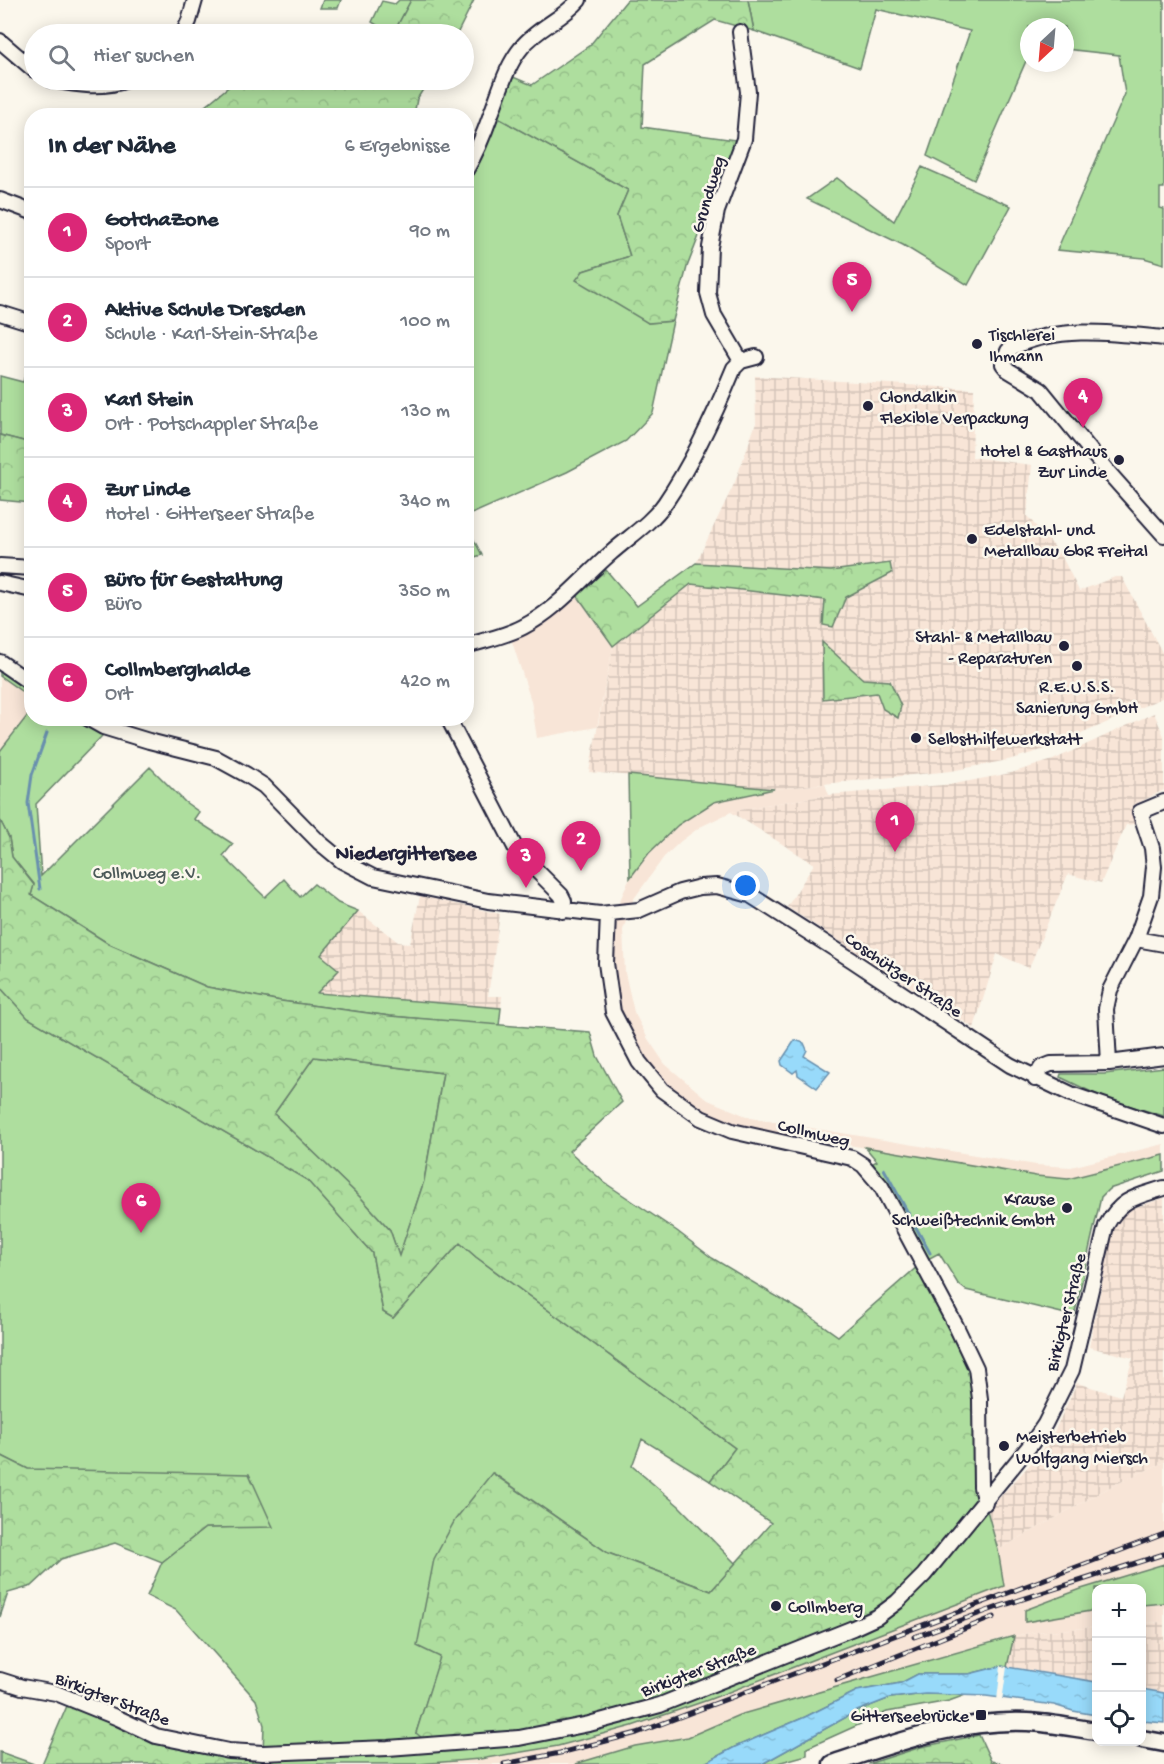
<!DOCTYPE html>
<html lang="de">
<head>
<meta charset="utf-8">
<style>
  body { margin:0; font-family:"Gochi Hand",sans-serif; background:#f6f6f7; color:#1f2937 }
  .controls { position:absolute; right:18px; bottom:18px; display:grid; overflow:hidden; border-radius:12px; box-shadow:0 3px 15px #0003 }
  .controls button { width:54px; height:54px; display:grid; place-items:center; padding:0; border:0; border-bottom:2px solid #e0e1e3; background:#fff; color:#1f2937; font:30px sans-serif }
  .compass { position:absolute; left:1020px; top:18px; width:54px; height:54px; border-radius:50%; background:#fff; box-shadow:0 3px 15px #0003; rotate:206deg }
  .you { position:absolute; left:746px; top:886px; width:21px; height:21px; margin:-15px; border:4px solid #fff; border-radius:50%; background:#1a73e8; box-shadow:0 0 0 9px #1a73e833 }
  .badge { display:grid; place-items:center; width:39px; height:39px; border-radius:50%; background:#db2777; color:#fff; font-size:20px; font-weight:700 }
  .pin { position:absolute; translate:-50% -50px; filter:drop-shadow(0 2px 3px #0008) }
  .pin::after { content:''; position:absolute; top:32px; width:21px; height:18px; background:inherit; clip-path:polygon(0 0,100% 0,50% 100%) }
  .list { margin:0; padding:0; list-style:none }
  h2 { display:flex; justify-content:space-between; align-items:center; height:78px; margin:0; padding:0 24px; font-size:26px }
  h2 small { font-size:20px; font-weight:400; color:#747a83 }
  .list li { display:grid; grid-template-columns:39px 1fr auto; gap:18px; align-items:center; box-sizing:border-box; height:90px; padding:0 24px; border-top:2px solid #e0e1e3 }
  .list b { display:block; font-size:22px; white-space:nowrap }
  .list p { margin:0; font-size:20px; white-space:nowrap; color:#747a83 }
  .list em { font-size:20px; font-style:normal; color:#747a83 }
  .icon { flex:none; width:33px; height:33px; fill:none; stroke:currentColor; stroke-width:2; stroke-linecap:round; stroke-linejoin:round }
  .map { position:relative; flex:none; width:1164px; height:1764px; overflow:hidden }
  .search { position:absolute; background:#fff; box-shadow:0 3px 15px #0003; left:24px; top:24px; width:450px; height:66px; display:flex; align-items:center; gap:15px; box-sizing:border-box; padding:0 21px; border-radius:33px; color:#747a83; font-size:22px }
  .panel { position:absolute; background:#fff; box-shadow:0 3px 15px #0003; left:24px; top:108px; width:450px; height:618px; border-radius:24px }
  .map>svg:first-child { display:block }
  .built { fill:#f8e5d7 }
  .industrial { fill:url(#industrial-grid) }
  .green { fill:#aede9e; stroke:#68806c; stroke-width:1.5 }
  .forest { fill:url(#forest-crowns); stroke:#68806c; stroke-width:1.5; fill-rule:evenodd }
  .water { fill:url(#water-ripples); stroke:#6990ae; stroke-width:1.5 }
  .pier { fill:#fbf7ec }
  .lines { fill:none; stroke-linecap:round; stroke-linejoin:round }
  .stream { stroke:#6990ae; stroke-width:3 }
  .minor-casing { stroke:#22223b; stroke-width:18 }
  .major-casing { stroke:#22223b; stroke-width:21 }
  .minor { stroke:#fbf7ec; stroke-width:14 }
  .major { stroke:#fbf7ec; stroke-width:16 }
  .rail-casing { stroke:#22223b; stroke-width:5 }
  .rail { stroke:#fbf7ec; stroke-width:3; stroke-dasharray:9; stroke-linecap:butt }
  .poi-dot { fill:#22223b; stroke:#fbf7ec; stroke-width:2 }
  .labels { text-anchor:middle; stroke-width:5; stroke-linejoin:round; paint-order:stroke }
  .street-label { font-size:18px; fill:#22223b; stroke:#fbf7ec }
  .poi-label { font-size:18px; fill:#22223b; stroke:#fbf7ec; text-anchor:start }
  .park-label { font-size:18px; fill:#4c5a59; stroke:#fbf7ec }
  .quarter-label { font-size:21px; font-weight:bold; fill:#22223b; stroke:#fbf7ec }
</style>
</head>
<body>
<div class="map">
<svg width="1164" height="1764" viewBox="0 0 1164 1764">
  <defs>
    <pattern id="industrial-grid" width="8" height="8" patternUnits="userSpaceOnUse" patternTransform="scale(1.5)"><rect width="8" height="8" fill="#f8e5d7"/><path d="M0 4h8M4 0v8" fill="none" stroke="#d4c4b9"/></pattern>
    <pattern id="forest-crowns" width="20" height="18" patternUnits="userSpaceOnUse" patternTransform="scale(1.5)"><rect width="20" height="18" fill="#aede9e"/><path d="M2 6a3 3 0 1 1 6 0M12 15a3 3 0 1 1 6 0" fill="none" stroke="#95be89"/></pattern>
    <pattern id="water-ripples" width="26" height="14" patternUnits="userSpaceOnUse" patternTransform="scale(1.5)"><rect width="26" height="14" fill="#98dafa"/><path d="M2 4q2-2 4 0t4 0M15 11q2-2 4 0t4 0" fill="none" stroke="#83bbd7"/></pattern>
  </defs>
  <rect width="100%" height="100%" fill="#fbf7ec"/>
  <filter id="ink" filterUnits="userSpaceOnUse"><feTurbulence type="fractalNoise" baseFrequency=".0167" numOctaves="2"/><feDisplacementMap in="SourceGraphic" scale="12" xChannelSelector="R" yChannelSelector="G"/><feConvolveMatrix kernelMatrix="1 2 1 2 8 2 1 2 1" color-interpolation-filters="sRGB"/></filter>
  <g filter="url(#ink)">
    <path class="built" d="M577 595 613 646 597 727 537 738 531 701 509 632Z
      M0 676 32 698 31 711 0 751Z
      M825 784 829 795 765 805 731 812 700 827 681 841 664 857 633 900 623 930 625 973 634 1012 648 1039 665 1064 708 1100 751 1118 1036 1165 1071 1167 1164 1144V1155L1068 1179 1036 1176 746 1128 702 1111 655 1074 636 1047 621 1018 612 976 613 923 617 907 630 878 649 853 678 825 714 802 774 789Z
      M1164 1462V1564L1081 1589 1025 1622 1096 1610V1627L1036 1632 1008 1637 739 1715 688 1737 635 1746 575 1764H418L480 1759 558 1746 632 1726 708 1700 1004 1586 998 1550 1110 1487Z
      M1164 1603V1622L1142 1623V1605Z"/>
    <path class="industrial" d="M755 376 974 389 972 457 1032 465 1027 516 1060 553 1079 591 1115 577H1122L1164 656V697L1052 747 1008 760 951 771 774 789 589 772 613 646 691 584 696 563 735 482 756 423Z
      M1154 713 1164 736V790L1132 806 1136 824 1126 825 1101 883 1068 874 1029 968 997 954 974 1028 787 907 814 864 731 812 765 805 829 795 954 784 1011 773 1053 760Z
      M420 896 500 914 488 996H502L501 1008 316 993 320 990 321 955 358 911 398 942 410 944Z
      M1164 1198V1462L1110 1487 998 1550 988 1510 1035 1459 1054 1432 1077 1383 1121 1396 1133 1358 1089 1347 1112 1233 1125 1211Z
      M1164 1622V1693L1142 1689V1623Z
      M1096 1627V1682L1007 1667 1014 1636 1036 1632Z"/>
    <path class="green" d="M323 0H341L338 8H320Z
      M399 0H411L393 34H391L372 22 382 1 395 4Z
      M748 0H1164V188H1160V208L1164 209V264L1144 258 1057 250 1125 94 1119 55 1065 49V27H1029V54L974 180 927 156 970 31 876 9 860 68 754 31Z
      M491 114 628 190 617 216 630 256 583 271 648 323 673 321 653 413 626 441 567 472 467 516V170Z
      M922 167 1011 206 968 285 903 245 807 199 837 178 894 221Z
      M31 355V443L0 435V376L23 382Z
      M467 527 482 555 467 559Z
      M0 662 31 684V698L0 676Z
      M31 711 32 718 87 719 103 727 102 736 36 804 41 876 150 767 185 802 199 812 194 819 233 844 223 856 265 897 284 879 300 897 314 884 338 903 358 911 321 955 339 970 317 993 501 1008 499 1026 390 1016 281 1001 207 987 109 944 31 895 34 884 12 857 9 838 0 820V751Z
      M628 775 774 789 714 802 678 825 649 853 630 878Z
      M0 987 28 1018 307 1180 372 1253 383 1312 393 1318 460 1243 476 1257 735 1448 710 1481 642 1439 632 1466 679 1506 736 1564 711 1591 608 1553 493 1473 441 1656 416 1733 985 1503 998 1550 1004 1586 708 1700 632 1726 558 1746 480 1759 418 1764H252V1752L263 1753 264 1725 256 1700 176 1610 147 1596 162 1562 205 1528 273 1526 28 1469 0 1455Z
      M314 1057 443 1073 424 1181 399 1257 390 1230 362 1199 274 1114Z
      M1164 1067V1116L1104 1098 1060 1077 1061 1074H1104Z
      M865 1147 1036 1176 1068 1179 1164 1155V1171L1109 1189 1101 1197 1074 1316 966 1290 958 1284 939 1253 928 1259 873 1163 877 1161Z
      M1164 1564V1603L1142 1605V1588H1096V1610L1025 1622V1610L1081 1589Z
      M1014 1636 1007 1667 1001 1666 969 1674H918L901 1683 857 1691 805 1717 735 1747 703 1764H575L635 1746 688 1737 739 1715Z
      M926 1694H955L963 1696 949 1701 887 1712 807 1748V1755L774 1764H762L857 1711 890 1698Z"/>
    <path class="forest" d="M411 0H474L457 34H393Z
      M627 0H748L754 31 715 20 645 64 642 127 736 140 687 267 673 321 648 323 576 280 583 271 630 256 617 216 628 190 491 114 506 74 532 85 590 45Z
      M237 80H352L369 83 371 80H429L417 99 414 115H397L391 113 194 115Z
      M0 435 31 443V503L0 500Z
      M696 563 831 571 890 563 892 573 846 597 833 627 823 625 825 600 691 584 613 646 577 595 606 570 637 606Z
      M822 642 863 679 890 681 901 706 898 718 883 709 877 693 823 699Z
      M0 820 9 838 12 857 34 885 31 895 109 944 207 987 281 1001 390 1016 590 1032 597 1056 622 1102 569 1151 605 1183 677 1231 712 1258 808 1315 838 1336 918 1266 970 1373 980 1439 985 1503 877 1617 589 1724 431 1745 416 1733 440 1657 417 1646 434 1559 455 1520 492 1473 608 1553 711 1591 771 1523 710 1481 735 1448 476 1257 460 1243 393 1318 383 1312 372 1253 307 1180 28 1018 0 987ZM314 1057 443 1073 424 1181 399 1256 390 1230 362 1199 274 1114Z
      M0 1455 28 1469 249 1474 273 1527 205 1528 162 1562 115 1543 61 1559 32 1586 8 1593 0 1617Z
      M70 1699 156 1736 252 1752V1764H42Z
      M979 1735 991 1761 1004 1764H868L921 1747Z
      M0 1752 34 1764H0Z"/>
    <path class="water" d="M795 1040 804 1043 807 1050 804 1056 830 1072 817 1088 798 1075 797 1070 793 1073 782 1065 781 1061Z
      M1001 1666 1096 1682V1715L1073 1711 1054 1705 986 1696 926 1694 890 1698 857 1711 762 1764H703L735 1747 805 1717 857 1691 901 1683 918 1674H969Z
      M1142 1689 1164 1693V1723L1142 1721Z"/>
    <path class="pier" d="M1001 1666 1007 1667 1002 1701 997 1700Z"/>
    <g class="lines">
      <path class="stream" d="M40 889 28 803 32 775 47 733
        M884 1169 930 1253"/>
      <defs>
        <path id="minor" d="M740 32 748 92 744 139 717 211 710 247 708 293 714 315 741 361
          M183 34 189 21 195 0
          M0 41 34 70
          M52 80C77 85 102 89 127 80
          M466 170C477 152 484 134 491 114 500 91 506 66 522 47 537 28 563 19 579 0
          M0 200 32 212
          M0 313 32 323
          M1164 338C1113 333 1061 325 1013 347L1008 351 1003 364 1008 370 1041 390 1108 472 1164 535
          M0 566 32 568
          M0 583 32 590
          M466 646C485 640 506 636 523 627 558 609 582 578 611 553 629 537 651 523 665 503 693 462 715 414 734 368L741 361 756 357
          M0 662 32 684
          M87 718 103 727 149 741 216 758 247 775 264 786 319 842 342 861 373 877 488 901 600 914 639 910 680 892 700 887 717 886 750 895 852 960 1010 1065 1071 1094 1164 1126
          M448 718 517 851 561 895 564 901 563 911
          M608 914 606 963 613 1012 639 1062 662 1090 701 1118 732 1131 852 1158 863 1165 881 1186 956 1326 976 1368 980 1399 981 1487 985 1503
          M1136 939 1164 944
          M1109 1063 1106 1009 1110 990 1136 939 1151 896 1154 867 1152 848 1140 812 1164 802
          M1035 1079 1041 1068 1051 1064 1109 1063 1164 1056
          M0 1680 22 1687 56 1693 118 1718 156 1736 229 1751 263 1753 388 1748 519 1738 589 1724 660 1705 853 1628 877 1617 897 1602 924 1575 1032 1443 1045 1424 1072 1370 1106 1226C1121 1198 1136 1197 1164 1188"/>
        <path id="major" d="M1142 1739 1164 1743
          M832 1764C895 1743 960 1719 1028 1722 1051 1723 1074 1728 1096 1731"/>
      </defs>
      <use href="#minor" class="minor-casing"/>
      <use href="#major" class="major-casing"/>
      <use href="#minor" class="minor"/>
      <use href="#major" class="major"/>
      <defs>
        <path id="rail" d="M914 1637 998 1607 1164 1554
          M837 1680 994 1617
          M504 1764 560 1753 637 1733 1164 1534"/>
      </defs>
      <use href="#rail" class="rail-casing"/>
      <use href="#rail" class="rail"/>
    </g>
  </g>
  <g class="poi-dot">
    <circle cx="977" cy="344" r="6"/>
    <circle cx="868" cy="406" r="6"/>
    <circle cx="1119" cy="460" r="6"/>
    <circle cx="972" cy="539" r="6"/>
    <circle cx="1064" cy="646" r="6"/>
    <circle cx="1077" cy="666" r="6"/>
    <circle cx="916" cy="738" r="6"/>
    <circle cx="1067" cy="1208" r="6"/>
    <circle cx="1004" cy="1446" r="6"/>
    <circle cx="776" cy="1606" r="6"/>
    <rect x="975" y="1709" width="12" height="12" rx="3"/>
  </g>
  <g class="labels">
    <g class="street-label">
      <text transform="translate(707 194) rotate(-73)" y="6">Grundweg</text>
      <text transform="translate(904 974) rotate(34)" y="6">Coschützer Straße</text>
      <text transform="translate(814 1132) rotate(13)" y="6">Collmweg</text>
      <text transform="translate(1065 1312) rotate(-76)" y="6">Birkigter Straße</text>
      <text transform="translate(698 1669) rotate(-21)" y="6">Birkigter Straße</text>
      <text transform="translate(113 1698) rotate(21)" y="6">Birkigter Straße</text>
    </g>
    <g class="poi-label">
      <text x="989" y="340">Tischlerei<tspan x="989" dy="21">Ihmann</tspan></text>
      <text x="880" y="402">Clondalkin<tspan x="880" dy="21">Flexible Verpackung</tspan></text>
      <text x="1107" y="456" text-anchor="end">Hotel &amp; Gasthaus<tspan x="1107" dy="21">Zur Linde</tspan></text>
      <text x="984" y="535">Edelstahl- und<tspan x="984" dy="21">Metallbau GbR Freital</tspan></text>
      <text x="1052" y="642" text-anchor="end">Stahl- &amp; Metallbau<tspan x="1052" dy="21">- Reparaturen</tspan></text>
      <text x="1077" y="692" text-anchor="middle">R.E.U.S.S.<tspan x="1077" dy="21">Sanierung GmbH</tspan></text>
      <text x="928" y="744">Selbsthilfewerkstatt</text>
      <text x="1055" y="1204" text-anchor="end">Krause<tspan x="1055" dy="21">Schweißtechnik GmbH</tspan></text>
      <text x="1016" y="1442">Meisterbetrieb<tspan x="1016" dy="21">Wolfgang Miersch</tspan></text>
      <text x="788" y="1612">Collmberg</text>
      <text x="969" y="1721" text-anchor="end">Gitterseebrücke</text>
    </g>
    <g class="park-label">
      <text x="147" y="878">Collmweg e.V.</text>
    </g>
    <g class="quarter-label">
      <text x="406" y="859">Niedergittersee</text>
    </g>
  </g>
</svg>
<div class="controls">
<button>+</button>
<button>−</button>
<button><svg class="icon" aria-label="locate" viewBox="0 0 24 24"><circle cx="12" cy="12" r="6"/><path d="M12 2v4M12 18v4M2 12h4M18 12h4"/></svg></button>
</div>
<svg class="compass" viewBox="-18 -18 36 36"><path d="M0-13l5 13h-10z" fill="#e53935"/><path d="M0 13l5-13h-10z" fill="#747a83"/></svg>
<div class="you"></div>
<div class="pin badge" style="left:895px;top:852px">1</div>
<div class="pin badge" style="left:581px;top:871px">2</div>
<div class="pin badge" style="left:526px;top:888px">3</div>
<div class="pin badge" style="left:1083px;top:428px">4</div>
<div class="pin badge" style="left:852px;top:312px">5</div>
<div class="pin badge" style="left:141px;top:1233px">6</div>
<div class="search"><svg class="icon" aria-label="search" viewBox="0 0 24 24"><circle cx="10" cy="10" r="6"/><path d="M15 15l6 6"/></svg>Hier suchen</div>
<section class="panel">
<h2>In der Nähe<small>6 Ergebnisse</small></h2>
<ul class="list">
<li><span class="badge">1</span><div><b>GotchaZone</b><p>Sport</p></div><em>90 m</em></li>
<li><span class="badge">2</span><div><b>Aktive Schule Dresden</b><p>Schule · Karl-Stein-Straße</p></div><em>100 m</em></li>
<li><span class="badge">3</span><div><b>Karl Stein</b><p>Ort · Potschappler Straße</p></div><em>130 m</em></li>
<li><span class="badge">4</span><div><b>Zur Linde</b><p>Hotel · Gitterseer Straße</p></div><em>340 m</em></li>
<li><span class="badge">5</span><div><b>Büro für Gestaltung</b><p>Büro</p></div><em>350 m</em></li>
<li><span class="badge">6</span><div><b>Collmberghalde</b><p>Ort</p></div><em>420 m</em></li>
</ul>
</section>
</div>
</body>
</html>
